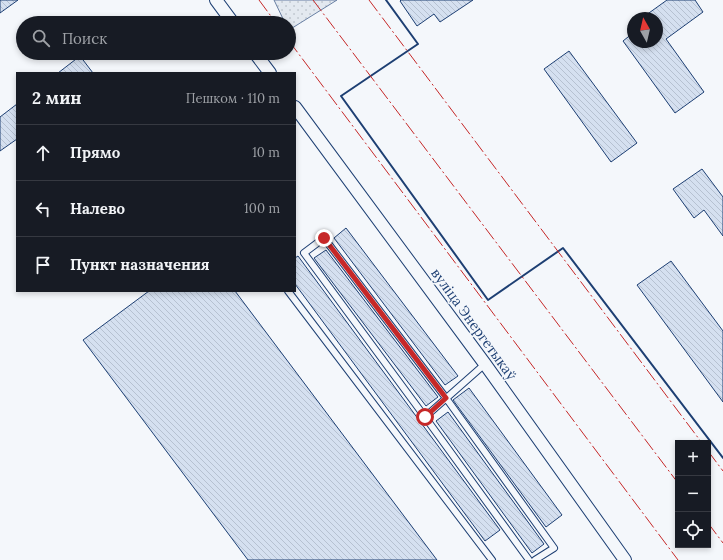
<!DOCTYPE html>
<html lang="ru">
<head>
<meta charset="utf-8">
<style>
  body { margin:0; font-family:Lora,serif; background:#242831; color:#f1f3f6 }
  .controls { position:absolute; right:12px; bottom:12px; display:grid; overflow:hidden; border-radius:0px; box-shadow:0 2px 6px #0003 }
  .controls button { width:36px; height:36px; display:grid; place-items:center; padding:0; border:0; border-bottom:1px solid #363941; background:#171b24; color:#f1f3f6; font:20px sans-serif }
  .compass { position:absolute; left:627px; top:12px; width:36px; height:36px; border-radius:50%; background:#171b24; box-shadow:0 2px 6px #0003; rotate:352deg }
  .stop { position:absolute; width:12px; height:12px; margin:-9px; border:3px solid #c62828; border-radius:50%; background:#fff }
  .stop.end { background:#c62828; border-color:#fff; box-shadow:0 1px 4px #0008 }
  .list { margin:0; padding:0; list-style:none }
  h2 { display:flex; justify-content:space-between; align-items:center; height:52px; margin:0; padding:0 16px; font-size:17px }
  h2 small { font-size:13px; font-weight:400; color:#9ea1a6 }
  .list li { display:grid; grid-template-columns:26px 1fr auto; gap:12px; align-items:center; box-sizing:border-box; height:56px; padding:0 16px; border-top:1px solid #363941 }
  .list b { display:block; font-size:15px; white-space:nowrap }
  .list em { font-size:13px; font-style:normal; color:#9ea1a6 }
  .icon { flex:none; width:22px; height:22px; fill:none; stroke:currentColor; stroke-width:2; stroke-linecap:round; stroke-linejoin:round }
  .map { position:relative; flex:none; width:723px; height:560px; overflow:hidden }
  .search { position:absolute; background:#171b24; box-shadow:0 2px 6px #0003; left:16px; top:16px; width:280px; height:44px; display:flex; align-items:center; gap:10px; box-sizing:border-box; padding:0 14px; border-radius:22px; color:#9ea1a6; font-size:15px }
  .panel { position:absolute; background:#171b24; box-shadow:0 2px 6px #0003; left:16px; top:72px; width:280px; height:220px; border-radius:0px }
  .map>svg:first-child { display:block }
  .garden { fill:url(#garden-dots); stroke:#687fa3 }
  .building { fill:url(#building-back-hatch); stroke:#1d3f73 }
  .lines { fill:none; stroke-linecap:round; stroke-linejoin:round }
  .lane-casing { stroke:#1d3f73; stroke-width:8 }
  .street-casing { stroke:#1d3f73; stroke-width:14 }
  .lane { stroke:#f4f7fb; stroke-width:6 }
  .street { stroke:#f4f7fb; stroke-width:12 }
  .wall { stroke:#1d3f73; stroke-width:2 }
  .power { stroke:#c62828; stroke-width:1; stroke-dasharray:14 3 2 3; stroke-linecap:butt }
  .route { stroke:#c62828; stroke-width:5 }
  .labels { text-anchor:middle; stroke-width:3; stroke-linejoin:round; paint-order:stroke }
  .street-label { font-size:14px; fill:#1d3f73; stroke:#f4f7fb }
</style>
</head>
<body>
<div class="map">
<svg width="723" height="560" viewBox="0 0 723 560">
  <defs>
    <pattern id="garden-dots" width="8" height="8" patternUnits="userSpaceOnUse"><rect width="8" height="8" fill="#e3e9f0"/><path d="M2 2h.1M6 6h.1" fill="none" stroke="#c2c9d1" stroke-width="1.8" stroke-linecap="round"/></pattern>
    <pattern id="building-back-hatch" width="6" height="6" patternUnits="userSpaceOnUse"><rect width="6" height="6" fill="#d5e0f0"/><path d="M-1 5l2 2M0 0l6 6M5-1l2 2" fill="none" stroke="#b6c1d1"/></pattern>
  </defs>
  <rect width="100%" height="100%" fill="#f4f7fb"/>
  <path class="garden" d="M274 0H337L289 30V23H285Z"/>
  <path class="building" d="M0 0H18L0 13Z
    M401 0H473L440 22 434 14 417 26 400 1Z
    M667 0H695L703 12 666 39 704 92 675 113 623 41 633 33V42H657V18H642Z
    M569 51 637 143 611 162 544 69Z
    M80 56 93 73H58Z
    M17 104V139L0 151V117Z
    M702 169 723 197V236L704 210 694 218 673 189Z
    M346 228 458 376 445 385 334 238Z
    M326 250 438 397 426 406 314 258Z
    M298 256 500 530 485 541 295 284V258Z
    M671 261 723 331V402L637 285Z
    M149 291H235L437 560H248L83 340Z
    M469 388 562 515 546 527 453 400Z
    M448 412 544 544 532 553 436 421Z"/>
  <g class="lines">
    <defs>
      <path id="lane" d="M288 291 492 560
        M485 364 425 417 304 253 324 238 446 398 554 548 535 560
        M425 417 529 560"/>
      <path id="street" d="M216 0 233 23
        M255 53 270 73
        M295 107 485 364 625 560"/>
    </defs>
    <use href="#lane" class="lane-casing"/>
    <use href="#street" class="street-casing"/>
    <use href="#lane" class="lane"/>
    <use href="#street" class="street"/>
    <path class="wall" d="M386 0 418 44 341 96 488 300 563 248 723 458"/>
    <path class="power" d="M259 0 276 23
      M313 0 678 483
      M369 0 702 443
      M289 41 678 560
      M708 451 723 471
      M708 523 723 543"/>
  </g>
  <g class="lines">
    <path class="route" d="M324 238 446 398 425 417"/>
  </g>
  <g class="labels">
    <g class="street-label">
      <text transform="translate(474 324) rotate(54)" y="5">вуліца Энергетыкаў</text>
    </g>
  </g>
</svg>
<div class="controls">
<button>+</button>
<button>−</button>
<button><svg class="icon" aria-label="locate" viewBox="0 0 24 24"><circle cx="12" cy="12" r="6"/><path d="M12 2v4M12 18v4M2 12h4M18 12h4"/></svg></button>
</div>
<svg class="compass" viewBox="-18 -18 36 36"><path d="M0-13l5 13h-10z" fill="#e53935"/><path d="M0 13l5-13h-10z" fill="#9ea1a6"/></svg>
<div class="stop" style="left:425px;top:417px"></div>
<div class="stop end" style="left:324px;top:238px"></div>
<div class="search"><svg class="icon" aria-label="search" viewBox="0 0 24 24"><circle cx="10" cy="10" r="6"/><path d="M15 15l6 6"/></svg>Поиск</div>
<section class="panel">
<h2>2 мин<small>Пешком · 110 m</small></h2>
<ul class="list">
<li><svg class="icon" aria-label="ahead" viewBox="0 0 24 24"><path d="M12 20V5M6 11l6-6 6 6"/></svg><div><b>Прямо</b></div><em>10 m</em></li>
<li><svg class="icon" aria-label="left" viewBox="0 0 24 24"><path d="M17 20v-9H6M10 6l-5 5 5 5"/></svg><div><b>Налево</b></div><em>100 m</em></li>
<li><svg class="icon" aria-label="arrive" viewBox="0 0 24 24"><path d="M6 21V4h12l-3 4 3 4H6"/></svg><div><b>Пункт назначения</b></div></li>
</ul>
</section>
</div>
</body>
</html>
